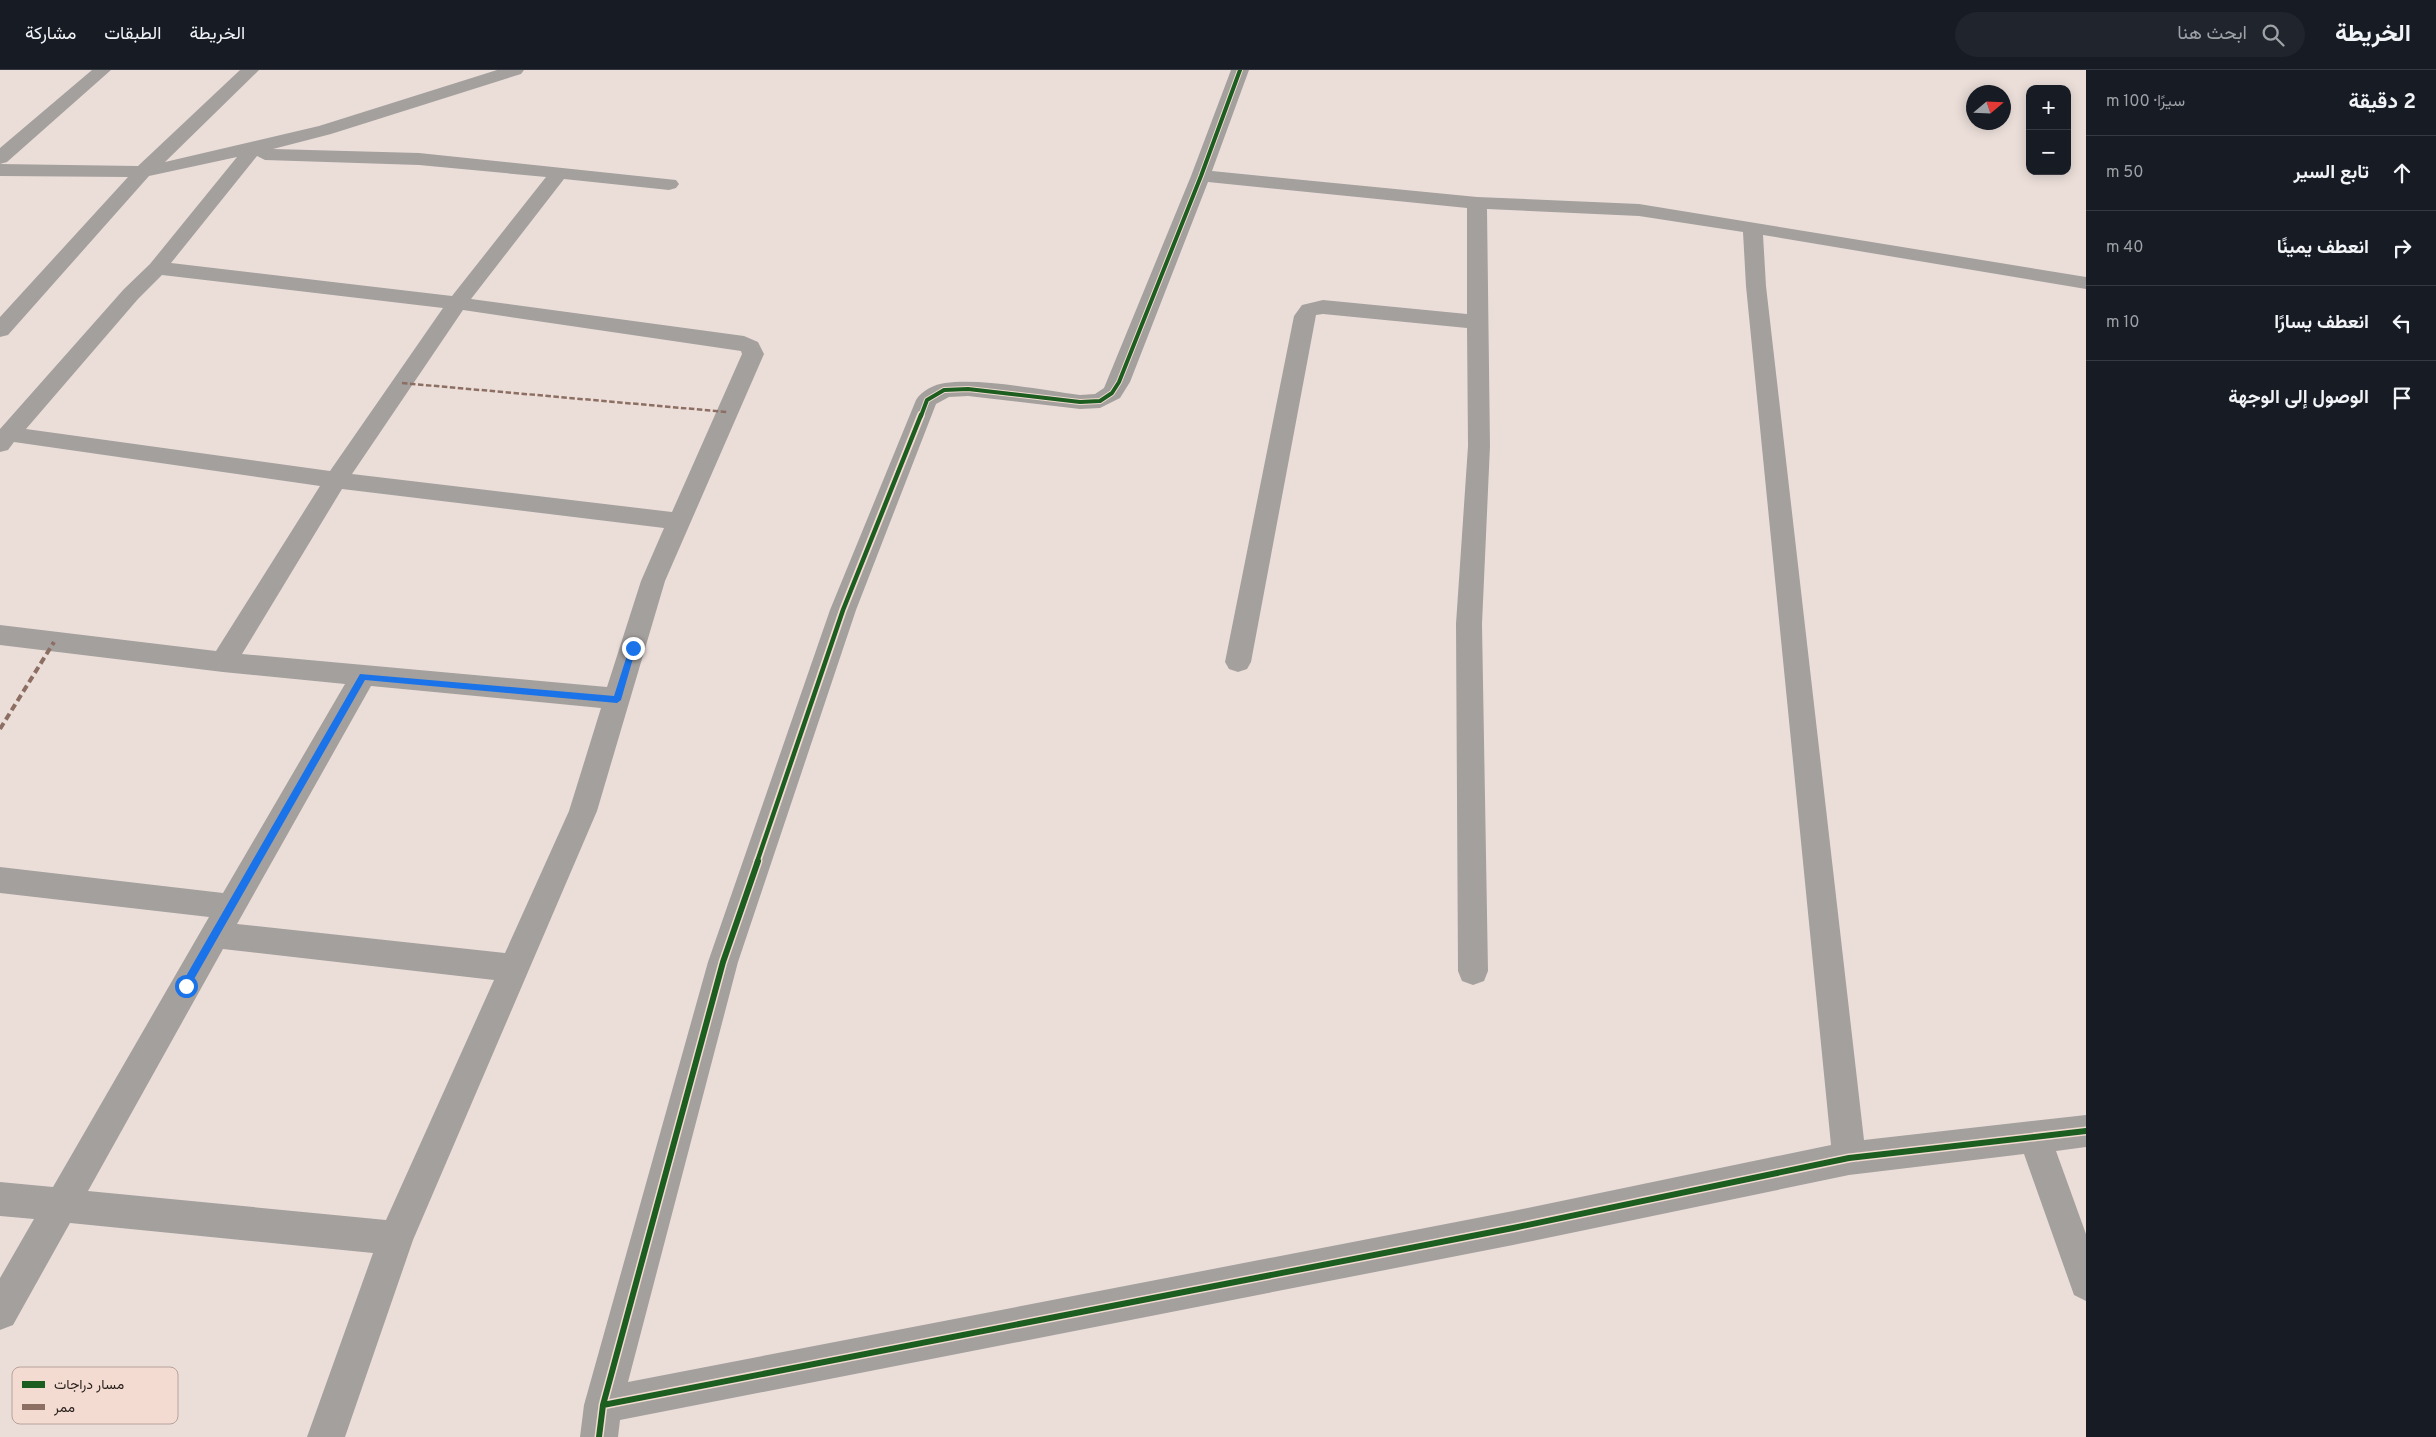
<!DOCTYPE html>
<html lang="ar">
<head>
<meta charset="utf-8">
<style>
  body { margin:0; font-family:Overpass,Vazirmatn,sans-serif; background:#20242c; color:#f1f3f6; direction:rtl }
  .controls { position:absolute; right:15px; top:15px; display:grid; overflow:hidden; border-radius:10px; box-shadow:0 2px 12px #0003 }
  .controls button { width:45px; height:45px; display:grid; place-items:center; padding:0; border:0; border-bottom:1px solid #363941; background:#171b24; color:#f1f3f6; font:25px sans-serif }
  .compass { position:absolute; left:1966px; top:15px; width:45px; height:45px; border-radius:50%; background:#171b24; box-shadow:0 2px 12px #0003; rotate:71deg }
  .stop { position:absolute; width:15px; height:15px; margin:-11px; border:4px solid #1a73e8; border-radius:50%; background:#fff }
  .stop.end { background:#1a73e8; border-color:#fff; box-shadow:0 1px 5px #0008 }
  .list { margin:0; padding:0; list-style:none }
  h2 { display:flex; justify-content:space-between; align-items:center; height:65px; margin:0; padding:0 20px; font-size:21px }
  h2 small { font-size:16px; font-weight:400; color:#9ea1a6 }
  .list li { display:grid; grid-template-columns:32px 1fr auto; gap:15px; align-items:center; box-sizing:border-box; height:75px; padding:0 20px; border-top:1px solid #363941 }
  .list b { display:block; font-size:19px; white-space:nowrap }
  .list em { font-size:16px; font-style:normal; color:#9ea1a6 }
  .icon { flex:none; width:28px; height:28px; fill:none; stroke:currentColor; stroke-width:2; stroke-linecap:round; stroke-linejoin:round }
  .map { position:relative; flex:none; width:2086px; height:1367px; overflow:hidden; direction:ltr }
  header { display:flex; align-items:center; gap:30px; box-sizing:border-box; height:70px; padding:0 25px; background:#171b24; border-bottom:1px solid #363941 }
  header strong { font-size:24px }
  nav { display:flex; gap:28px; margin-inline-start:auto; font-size:18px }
  .search { width:350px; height:45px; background:#20242c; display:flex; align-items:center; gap:12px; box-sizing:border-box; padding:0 18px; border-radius:28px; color:#9ea1a6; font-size:19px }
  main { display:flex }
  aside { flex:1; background:#171b24 }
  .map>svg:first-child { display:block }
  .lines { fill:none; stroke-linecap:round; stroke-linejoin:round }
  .minor { fill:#a4a09e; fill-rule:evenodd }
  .quiet-far1 { stroke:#8d6e63; stroke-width:2.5; stroke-dasharray:5.5 2.5; stroke-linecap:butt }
  .quiet { stroke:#8d6e63; stroke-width:4; stroke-dasharray:7 4; stroke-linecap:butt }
  .cycleway-far2-casing { stroke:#f3dbd1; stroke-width:6 }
  .cycleway-far1-casing { stroke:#f3dbd1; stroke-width:8 }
  .cycleway-casing { stroke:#f3dbd1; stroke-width:9 }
  .cycleway-far2 { stroke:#1b5e20; stroke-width:4 }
  .cycleway-far1 { stroke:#1b5e20; stroke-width:4.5 }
  .cycleway { stroke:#1b5e20; stroke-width:6 }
  .route { fill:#1a73e8 }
  .key { fill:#f3dbd1; stroke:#b6a29a; stroke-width:1 }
  .key-label { font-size:14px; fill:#261e1a }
</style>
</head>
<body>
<header>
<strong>الخريطة</strong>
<div class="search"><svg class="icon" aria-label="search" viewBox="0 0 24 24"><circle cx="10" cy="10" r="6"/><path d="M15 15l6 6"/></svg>ابحث هنا</div>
<nav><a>الخريطة</a><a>الطبقات</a><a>مشاركة</a></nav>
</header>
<main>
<aside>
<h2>2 دقيقة<small>سيرًا · 100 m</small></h2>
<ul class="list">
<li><svg class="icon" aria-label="ahead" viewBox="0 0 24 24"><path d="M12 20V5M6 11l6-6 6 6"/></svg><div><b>تابع السير</b></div><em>50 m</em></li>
<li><svg class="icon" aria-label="right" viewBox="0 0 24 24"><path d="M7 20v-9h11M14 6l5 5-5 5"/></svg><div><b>انعطف يمينًا</b></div><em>40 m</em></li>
<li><svg class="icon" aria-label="left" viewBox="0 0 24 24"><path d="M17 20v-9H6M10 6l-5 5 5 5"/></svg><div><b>انعطف يسارًا</b></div><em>10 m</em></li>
<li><svg class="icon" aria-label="arrive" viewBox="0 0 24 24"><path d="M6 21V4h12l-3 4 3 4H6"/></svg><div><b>الوصول إلى الوجهة</b></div></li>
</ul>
</aside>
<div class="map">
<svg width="2086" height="1367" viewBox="0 0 2086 1367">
  <rect width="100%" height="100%" fill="#ebded9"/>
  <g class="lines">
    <path class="minor" d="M92 0H111L7 92 0 94V78Z
      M240 0H259L165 92 319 56 497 0H524L521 4 331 64 273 79 419 83 676 110 679 114 676 118 669 120 564 109 471 229 744 266 758 272 764 284 665 511 597 741 413 1170 345 1367H307L373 1183 70 1153 13 1255 0 1260V1208L34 1149 0 1146V1112L53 1117 209 847 0 823V797L223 823 345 614 223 602 0 575V555L216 581 320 416 14 372 8 380 0 382V359L124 219 150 194 237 87 149 106 8 265 0 267V247L128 107 0 106V94L138 96ZM257 86 265 90 419 95 546 107 452 226 171 193ZM162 205 443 238 330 401 26 359 138 229ZM463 240 741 281 742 284 672 442 352 404ZM342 419 664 458 641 511 607 617 242 584ZM371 616 601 638 569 741 505 883 237 854ZM223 879 494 910 386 1150 88 1121Z
      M1231 0H1249L1212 101 1477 127 1639 134 2086 207V219L1763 165 1766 216 1864 1070 2086 1045V1077L2056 1081 2086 1164V1231L2074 1225 2024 1084 1849 1105 1513 1175 620 1350 618 1367H580L584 1335 708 892 830 540 916 330C921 321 935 314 945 313 983 308 1041 320 1080 325L1095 324 1104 318 1191 106ZM1208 112 1467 138V244L1323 230 1302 235 1294 246 1225 592 1229 599 1238 602 1247 599 1251 592 1316 245 1323 244 1467 258 1468 376 1456 554 1458 901 1462 911 1473 915 1484 911 1488 901 1482 554 1490 376 1487 139 1639 146 1743 162 1746 216 1831 1075 1513 1141 628 1312 738 892 856 540 936 334 949 327 968 326 1080 339 1100 338 1120 328 1130 312Z"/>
    <path class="quiet-far1" d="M402 313 727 342"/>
    <path class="quiet" d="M0 659 54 572"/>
    <defs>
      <path id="cycleway-far2" d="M921 346 927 330 944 320 968 319 1080 332 1100 331 1112 323 1119 312 1201 106 1240 0"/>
      <path id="cycleway-far1" d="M757 792 843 540 921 345"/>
      <path id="cycleway" d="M603 1335 723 892 758 791
        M599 1367 603 1335 1513 1158 1849 1088 2086 1061"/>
    </defs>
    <use href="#cycleway-far2" class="cycleway-far2-casing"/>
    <use href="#cycleway-far1" class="cycleway-far1-casing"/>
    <use href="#cycleway" class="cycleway-casing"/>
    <use href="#cycleway-far2" class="cycleway-far2"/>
    <use href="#cycleway-far1" class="cycleway-far1"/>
    <use href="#cycleway" class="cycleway"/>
  </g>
  <path class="route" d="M630 576 636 578 621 630 617 633 365 610 189 918H182V913L360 604 614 626Z"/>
  <rect x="12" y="1297" width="166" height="57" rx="8" class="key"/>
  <rect x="22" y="1311" width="23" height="7" fill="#1b5e20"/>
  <rect x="22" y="1334" width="23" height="6" fill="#8d6e63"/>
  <g class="key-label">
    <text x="54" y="1319">مسار دراجات</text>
    <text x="54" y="1342">ممر</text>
  </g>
</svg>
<div class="controls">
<button>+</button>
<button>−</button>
</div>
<svg class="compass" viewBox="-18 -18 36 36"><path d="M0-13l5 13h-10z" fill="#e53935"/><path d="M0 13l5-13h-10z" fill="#9ea1a6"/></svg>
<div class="stop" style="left:186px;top:916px"></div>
<div class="stop end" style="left:633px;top:578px"></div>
</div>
</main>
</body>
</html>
